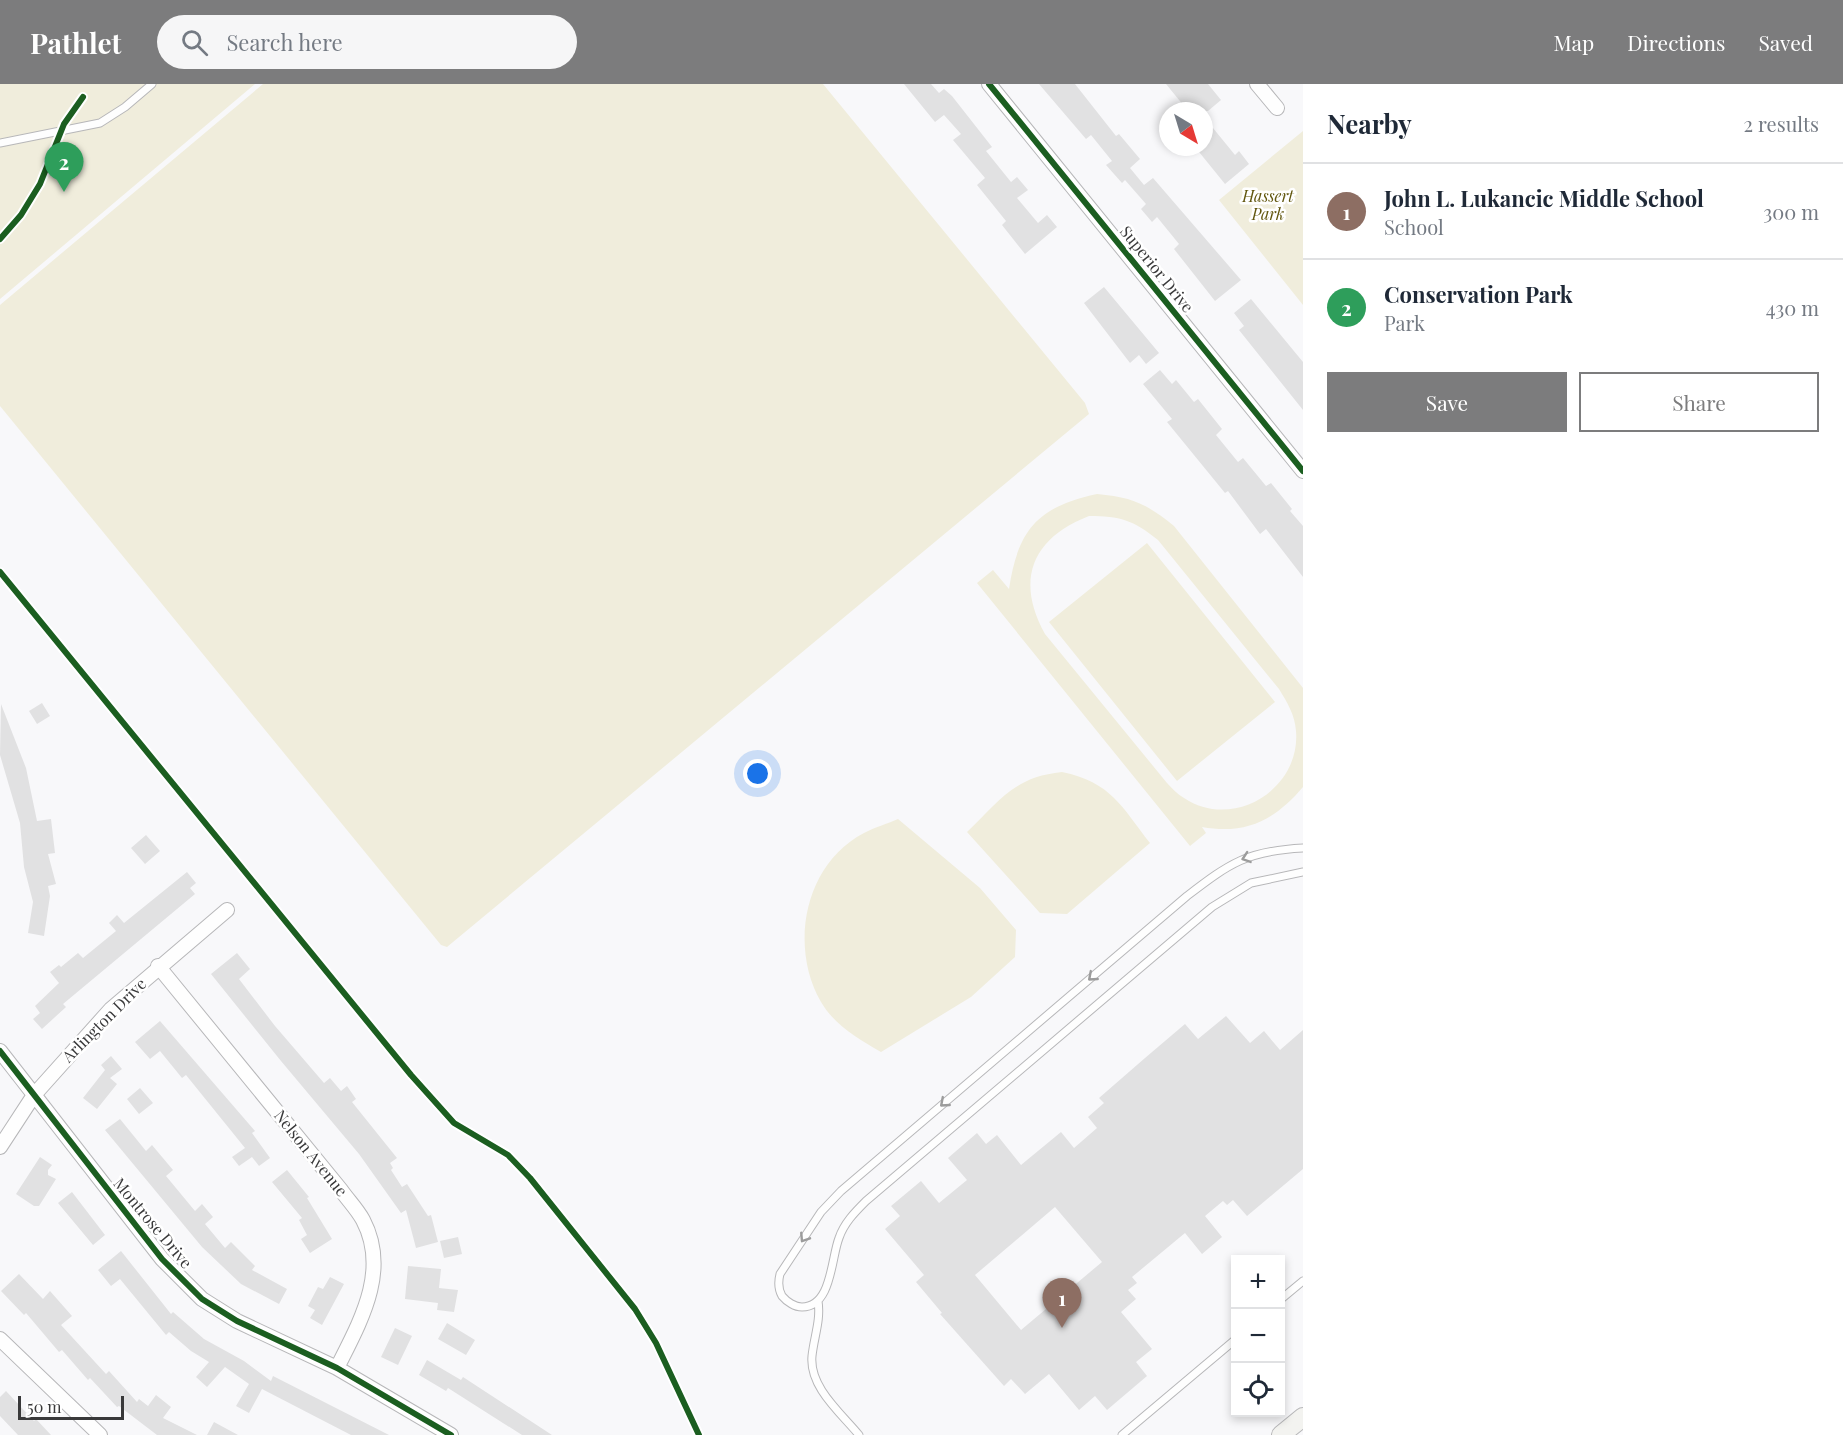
<!DOCTYPE html>
<html lang="en">
<head>
<meta charset="utf-8">
<style>
  body { margin:0; font-family:"Playfair Display",serif; background:#f6f6f7; color:#1f2937 }
  .controls { position:absolute; right:18px; bottom:18px; display:grid; overflow:hidden; border-radius:0px; box-shadow:0 3px 9px #0003 }
  .controls button { width:54px; height:54px; display:grid; place-items:center; padding:0; border:0; border-bottom:2px solid #e0e1e3; background:#fff; color:#1f2937; font:30px sans-serif }
  .compass { position:absolute; left:1159px; top:18px; width:54px; height:54px; border-radius:50%; background:#fff; box-shadow:0 3px 9px #0003; rotate:142deg }
  .scale { position:absolute; left:18px; bottom:15px; width:106px; box-sizing:border-box; padding-left:6px; border:3px solid #39393a; border-top:0; font-size:16px; line-height:21px; white-space:nowrap; color:#39393a; -webkit-text-stroke:4px #fff; paint-order:stroke }
  .you { position:absolute; left:758px; top:690px; width:21px; height:21px; margin:-15px; border:4px solid #fff; border-radius:50%; background:#1a73e8; box-shadow:0 0 0 9px #1a73e833 }
  .badge { display:grid; place-items:center; width:39px; height:39px; border-radius:50%; background:#7c7c7d; color:#fff; font-size:20px; font-weight:700 }
  .pin { position:absolute; translate:-50% -50px; filter:drop-shadow(0 2px 3px #0008) }
  .pin::after { content:''; position:absolute; top:32px; width:21px; height:18px; background:inherit; clip-path:polygon(0 0,100% 0,50% 100%) }
  .list { margin:0; padding:0; list-style:none }
  h2 { display:flex; justify-content:space-between; align-items:center; height:78px; margin:0; padding:0 24px; font-size:26px }
  h2 small { font-size:20px; font-weight:400; color:#747a83 }
  .list li { display:grid; grid-template-columns:39px 1fr auto; gap:18px; align-items:center; box-sizing:border-box; height:96px; padding:0 24px; border-top:2px solid #e0e1e3 }
  .list b { display:block; font-size:22px; white-space:nowrap }
  .list p { margin:0; font-size:20px; white-space:nowrap; color:#747a83 }
  .list em { font-size:20px; font-style:normal; color:#747a83 }
  .actions { display:flex; gap:12px; padding:18px 24px }
  .actions a { flex:1; padding:14px 0; border:2px solid #7c7c7d; border-radius:0px; text-align:center; font-size:21px; color:#7c7c7d }
  .actions .main { background:#7c7c7d; color:#fff }
  .icon { flex:none; width:33px; height:33px; fill:none; stroke:currentColor; stroke-width:2; stroke-linecap:round; stroke-linejoin:round }
  .map { position:relative; flex:none; width:1303px; height:1351px; overflow:hidden }
  header { display:flex; align-items:center; gap:36px; box-sizing:border-box; height:84px; padding:0 30px; background:#7c7c7d; color:#fff }
  header strong { font-size:28px }
  nav { display:flex; gap:33px; margin-inline-start:auto; font-size:21px }
  .search { width:420px; height:54px; background:#f6f6f7; display:flex; align-items:center; gap:15px; box-sizing:border-box; padding:0 21px; border-radius:33px; color:#747a83; font-size:22px }
  main { display:flex }
  aside { flex:1; background:#fff }
  .map>svg:first-child { display:block }
  .green { fill:#f0eddc; fill-rule:evenodd }
  .building { fill:#e1e1e2; fill-rule:evenodd }
  .lines { fill:none; stroke-linecap:round; stroke-linejoin:round }
  .lane-casing { stroke:#b7b7b9; stroke-width:9 }
  .street-casing { stroke:#b7b7b9; stroke-width:16 }
  .secondary-casing { stroke:#b7b7b9; stroke-width:20 }
  .lane { stroke:#fefefe; stroke-width:7 }
  .street { stroke:#fefefe; stroke-width:14 }
  .secondary { stroke:#f3f3f0; stroke-width:18 }
  .cycleway-casing { stroke:#fff; stroke-width:10 }
  .cycleway { stroke:#1b5e20; stroke-width:6 }
  .oneway { stroke:#9c9c9c }
  .labels { text-anchor:middle; stroke-width:5; stroke-linejoin:round; paint-order:stroke }
  .park-label { font-size:16px; font-style:italic; fill:#61560d; stroke:#fff }
  .street-label { font-size:16px; fill:#39393a; stroke:#fff }
</style>
</head>
<body>
<header>
<strong>Pathlet</strong>
<div class="search"><svg class="icon" aria-label="search" viewBox="0 0 24 24"><circle cx="10" cy="10" r="6"/><path d="M15 15l6 6"/></svg>Search here</div>
<nav><a>Map</a><a>Directions</a><a>Saved</a></nav>
</header>
<main>
<div class="map">
<svg width="1303" height="1351" viewBox="0 0 1303 1351">
  <rect width="100%" height="100%" fill="#f8f8fa"/>
  <path class="green" d="M0 0H255L0 215Z
    M263 0H823L1085 319 1089 330 447 863 441 861 0 322V221Z
    M1303 47V221L1219 116Z
    M1097 410C1132 413 1147 420 1174 442L1303 604V703C1275 736 1246 751 1202 743L1206 749 1190 762 977 499 993 486 1009 505C1018 446 1037 423 1097 410ZM1089 432C1120 432 1133 436 1158 456L1279 605C1287 618 1295 631 1296 647 1301 705 1233 747 1184 714 1177 710 1172 704 1167 699L1045 550C1015 496 1032 454 1089 432Z
    M1147 459 1275 618 1177 697 1049 538Z
    M1062 688C1111 698 1122 723 1150 759L1067 830 1040 829 967 748C1000 716 1014 693 1062 688Z
    M898 735 980 804 1016 846 1015 873 971 913 881 968C859 955 835 942 821 918 789 863 804 780 864 749 875 743 887 740 898 735Z"/>
  <path class="building" d="M904 0H931L939 9 944 5 952 12 992 63 986 67 1011 98 1017 93 1028 106 1017 114 1038 139 1047 131 1057 143 1025 170 1002 141 1006 137 977 101 985 94 953 56 961 50 944 31 935 38Z
    M1039 0H1075L1116 52 1119 50 1140 75 1130 84 1144 101 1153 94 1241 196 1215 217 1174 165 1179 160 1157 133 1152 138 1141 125 1146 120 1125 96 1122 99 1106 81 1112 77 1091 51 1086 55Z
    M1166 0H1208L1221 16 1208 27H1188Z
    M1204 33 1235 71 1239 67 1249 80 1225 100 1195 63H1204Z
    M1104 203 1159 269 1146 280 1139 271 1130 279 1084 219Z
    M1251 215 1303 278V326L1239 246 1244 242 1234 229Z
    M1160 286 1172 300 1176 296 1194 318 1198 315 1222 345 1216 351 1238 378 1243 374 1266 402 1271 399 1292 425 1290 427 1303 442V493L1266 445 1260 450 1228 407 1225 409 1167 338 1172 335 1143 300Z
    M42 619 50 632 37 640 29 627Z
    M1 620 26 684 37 737 51 735 55 769 48 770 56 800 48 802 50 812 44 852 28 849 33 818 24 783 20 739 0 671Z
    M146 751 160 767 145 780 131 764Z
    M187 788 196 799 190 804 195 810 63 920 66 923 42 945 33 935 40 929 35 922 59 899 50 888 59 881 61 883 78 869 83 874 116 847 109 839 117 831 124 839Z
    M237 869 250 885 239 895 275 942 324 999 330 994 341 1007 347 1002 356 1015 352 1018 397 1074 390 1079 393 1084 391 1086 402 1103 407 1100 428 1132 431 1131 438 1158 416 1164 406 1126 401 1129 359 1070 281 977 211 890Z
    M1226 932 1250 959 1264 947 1280 966 1303 946V1085L1247 1132 1233 1116 1227 1121 1223 1117 1205 1132 1222 1153 1202 1170 1185 1149 1132 1193 1137 1199 1128 1206 1136 1215 1121 1228 1152 1265 1136 1278 1147 1292 1107 1326 1095 1312 1079 1326 1049 1290 1025 1310 1011 1295 1004 1302 940 1230 942 1229 916 1198 924 1191 885 1145 900 1132 891 1122 921 1097 939 1119 967 1096 948 1074 977 1049 986 1060 997 1051 1021 1081 1061 1048 1074 1064 1097 1044 1088 1033 1104 1019 1099 1014 1145 974 1185 940 1198 955ZM1055 1123 1102 1178 1021 1246 975 1191Z
    M160 937 255 1047 252 1049 270 1074 259 1082 252 1073 239 1082 232 1073 245 1064 186 991 182 994 160 967 150 975 135 958Z
    M111 972 122 985 110 994 117 1000 97 1025 83 1014 105 986 101 981Z
    M140 1004 153 1019 139 1030 127 1015Z
    M120 1035 146 1067 152 1061 173 1086 166 1092 195 1127 202 1120 213 1133 205 1140 225 1164 231 1158 255 1182 252 1186 287 1205 279 1220 241 1200 202 1163 105 1046Z
    M40 1073 52 1081 48 1086V1091L56 1095 39 1122H34L16 1110Z
    M287 1086 309 1113 307 1114 332 1155 310 1169 301 1155 307 1151 299 1136 302 1134 272 1098Z
    M72 1108 105 1151 93 1161 58 1119Z
    M458 1153 462 1170 444 1174 440 1157Z
    M121 1167 171 1230 173 1228 204 1255 244 1277 271 1297 273 1292 389 1351H351L262 1305 249 1329 236 1322 249 1300 225 1283 207 1303 196 1293 209 1278 191 1267 169 1248 166 1251 120 1195 111 1202 98 1186Z
    M408 1182 441 1185 439 1204 458 1206 454 1228 437 1226 438 1219 405 1215Z
    M19 1190 43 1215 50 1207 72 1232 61 1241 106 1290 109 1287 137 1318 139 1315 148 1322 156 1311 171 1323 163 1334 197 1351H157L119 1322 117 1323 90 1294 88 1296 62 1266 59 1268 26 1229 24 1231 1 1207Z
    M330 1193 344 1200 322 1241 310 1234 315 1226 308 1222 318 1203 323 1205Z
    M447 1239 475 1256 466 1271 438 1255Z
    M395 1244 412 1252 398 1281 381 1273Z
    M427 1276 461 1296 463 1293 552 1351H522L448 1304 446 1307 419 1291Z
    M6 1307 34 1337 36 1335 51 1351H18L0 1332V1313Z
    M214 1338 238 1351H207Z"/>
  <g class="lines">
    <defs>
      <path id="lane" d="M0 59 100 39 125 23 152 0
        M1303 764C1247 767 1230 779 1187 812L841 1107 821 1128 780 1190C778 1198 778 1205 782 1212 787 1218 795 1223 802 1223 832 1223 831 1174 839 1154 844 1139 855 1128 866 1117L1212 823 1251 799 1303 788
        M1280 1216 1303 1197
        M818 1217C821 1236 814 1253 812 1272 809 1303 841 1329 859 1351
        M1122 1351 1236 1255"/>
      <path id="street" d="M989 0 1303 387
        M1257 0 1277 24
        M158 882 341 1106C348 1116 357 1125 363 1136 390 1187 360 1238 337 1284
        M0 967 162 1175 202 1215 237 1237 337 1284 451 1351
        M0 1063 34 1011 111 925 227 826
        M0 1255 100 1351"/>
      <path id="secondary" d="M1281 1351 1303 1333"/>
    </defs>
    <use href="#lane" class="lane-casing"/>
    <use href="#street" class="street-casing"/>
    <use href="#secondary" class="secondary-casing"/>
    <use href="#lane" class="lane"/>
    <use href="#street" class="street"/>
    <use href="#secondary" class="secondary"/>
    <defs>
      <path id="cycleway" d="M989 0 1303 387
        M0 155 21 131 40 100 64 40 83 13
        M0 488 411 991 454 1039 508 1071 530 1094 635 1225 656 1259 699 1351
        M0 967 162 1175 202 1215 237 1237 337 1284 451 1351"/>
    </defs>
    <use href="#cycleway" class="cycleway-casing"/>
    <use href="#cycleway" class="cycleway"/>
  </g>
  <defs><path id="oneway-chevron" d="M-2-3.5L2.5 0L-2 3.5" fill="none" stroke-width="1.6" stroke-linecap="round" stroke-linejoin="round" transform="scale(1.5)"/></defs>
  <g class="oneway">
    <use href="#oneway-chevron" transform="translate(1246 774) rotate(161)"/>
    <use href="#oneway-chevron" transform="translate(1092 893) rotate(139)"/>
    <use href="#oneway-chevron" transform="translate(944 1019) rotate(139)"/>
    <use href="#oneway-chevron" transform="translate(804 1154) rotate(123)"/>
  </g>
  <g class="labels">
    <g class="park-label">
      <text x="1268" y="118">Hassert<tspan x="1268" dy="18">Park</tspan></text>
    </g>
    <g class="street-label">
      <text transform="translate(1157 185) rotate(51)" y="6">Superior Drive</text>
      <text transform="translate(104 936) rotate(-45)" y="6">Arlington Drive</text>
      <text transform="translate(311 1069) rotate(51)" y="6">Nelson Avenue</text>
      <text transform="translate(153 1139) rotate(50)" y="6">Montrose Drive</text>
    </g>
  </g>
</svg>
<div class="controls">
<button>+</button>
<button>−</button>
<button><svg class="icon" aria-label="locate" viewBox="0 0 24 24"><circle cx="12" cy="12" r="6"/><path d="M12 2v4M12 18v4M2 12h4M18 12h4"/></svg></button>
</div>
<svg class="compass" viewBox="-18 -18 36 36"><path d="M0-13l5 13h-10z" fill="#e53935"/><path d="M0 13l5-13h-10z" fill="#747a83"/></svg>
<div class="scale">50 m</div>
<div class="you"></div>
<div class="pin badge" style="left:1062px;top:1244px;background:#8d6e63">1</div>
<div class="pin badge" style="left:64px;top:108px;background:#2e9e5b">2</div>
</div>
<aside>
<h2>Nearby<small>2 results</small></h2>
<ul class="list">
<li><span class="badge" style="background:#8d6e63">1</span><div><b>John L. Lukancic Middle School</b><p>School</p></div><em>300 m</em></li>
<li><span class="badge" style="background:#2e9e5b">2</span><div><b>Conservation Park</b><p>Park</p></div><em>430 m</em></li>
</ul>
<div class="actions"><a class="main">Save</a><a>Share</a></div>
</aside>
</main>
</body>
</html>
